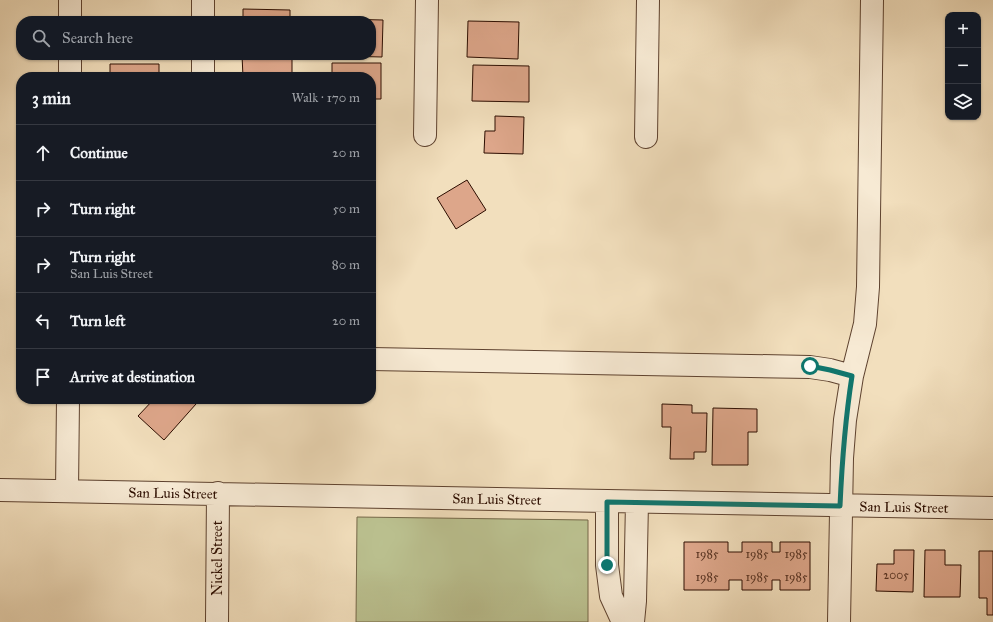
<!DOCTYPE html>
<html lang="en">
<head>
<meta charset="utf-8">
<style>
  body { margin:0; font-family:"IM FELL Great Primer",serif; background:#242831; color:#f1f3f6 }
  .controls { position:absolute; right:12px; top:12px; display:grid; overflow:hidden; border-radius:8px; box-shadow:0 1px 3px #0004 }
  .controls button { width:36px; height:36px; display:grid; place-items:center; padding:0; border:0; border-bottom:1px solid #363941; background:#171b24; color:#f1f3f6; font:20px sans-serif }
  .stop { position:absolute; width:12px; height:12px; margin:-9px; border:3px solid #0f766e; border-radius:50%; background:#fff }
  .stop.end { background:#0f766e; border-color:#fff; box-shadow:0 1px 4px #0008 }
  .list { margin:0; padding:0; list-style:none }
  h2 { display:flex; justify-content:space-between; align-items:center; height:52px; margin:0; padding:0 16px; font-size:17px }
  h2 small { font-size:13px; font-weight:400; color:#9ea1a6 }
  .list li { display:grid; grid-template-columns:26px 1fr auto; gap:12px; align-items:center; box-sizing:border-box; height:56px; padding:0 16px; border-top:1px solid #363941 }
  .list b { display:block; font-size:15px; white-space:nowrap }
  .list p { margin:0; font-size:13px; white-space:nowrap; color:#9ea1a6 }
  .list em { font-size:13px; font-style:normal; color:#9ea1a6 }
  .icon { flex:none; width:22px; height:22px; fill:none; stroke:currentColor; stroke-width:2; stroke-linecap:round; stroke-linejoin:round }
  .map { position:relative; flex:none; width:993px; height:622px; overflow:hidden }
  .search { position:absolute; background:#171b24; box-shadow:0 1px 3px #0004; left:16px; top:16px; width:360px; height:44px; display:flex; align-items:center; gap:10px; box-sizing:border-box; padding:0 14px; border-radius:16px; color:#9ea1a6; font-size:15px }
  .panel { position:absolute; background:#171b24; box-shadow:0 1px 3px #0004; left:16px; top:72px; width:360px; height:332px; border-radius:16px }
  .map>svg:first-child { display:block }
  .green { fill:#bbc190; stroke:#746748 }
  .building { fill:#dda68a; stroke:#2c0d00 }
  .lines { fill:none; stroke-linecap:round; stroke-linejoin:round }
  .minor-casing { stroke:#5e422f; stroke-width:24 }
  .minor { stroke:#f7ead4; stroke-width:22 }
  .route { stroke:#0f766e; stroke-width:5 }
  .labels { text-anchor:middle; stroke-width:3; stroke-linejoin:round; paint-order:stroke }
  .number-label { font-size:12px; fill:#583322 }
  .street-label { font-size:14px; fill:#2c0d00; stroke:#f7ead4 }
</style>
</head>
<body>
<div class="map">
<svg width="993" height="622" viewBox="0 0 993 622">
  <rect width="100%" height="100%" fill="#f2dfbd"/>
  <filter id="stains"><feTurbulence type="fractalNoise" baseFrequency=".005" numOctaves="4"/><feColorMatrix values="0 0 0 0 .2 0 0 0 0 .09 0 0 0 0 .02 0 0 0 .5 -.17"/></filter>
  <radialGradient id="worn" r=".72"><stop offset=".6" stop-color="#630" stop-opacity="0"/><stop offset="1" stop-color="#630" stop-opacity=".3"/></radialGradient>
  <path class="green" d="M357 517 588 520V622H356Z"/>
  <path class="building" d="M243 9 290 10V21H243Z
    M342 19 383 20 382 57 342 56V55H371V21H342Z
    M468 21 519 22 518 59 467 57Z
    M119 55H160V57H119Z
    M242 55H292V77H243Z
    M332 63H381V99H371V77H332Z
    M110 64H159V77H110Z
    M473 65 529 66V102L472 101Z
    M495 116 524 117 523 154 484 153 485 131H495Z
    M467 180 486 210 456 229 437 198Z
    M154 399H190L196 404 164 440 138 416Z
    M662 404 692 405V413H707L706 452H694V459H670L671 427H662Z
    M713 408 757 409V432H748V465H712Z
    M684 542H728V552H742V542H772V552H780V542H810V590H780V580H772V590H742V580H729V590H684Z
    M894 550H914L913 592 876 591 877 564H894Z
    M925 550H945V565H961L960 597H924Z
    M979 551H993V615H987V598H979Z"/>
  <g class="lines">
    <defs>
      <path id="minor" d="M70 21V0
        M203 21V0
        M70 77V55
        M203 77V55
        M425 135 427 0
        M646 137 648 0
        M371 359 810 367 830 370 852 376
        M0 490 993 508
        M67 491 68 399
        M607 502V565L611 596 623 622
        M217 622 218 493
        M633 622 635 601 637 502
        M839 622 842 458 845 420 852 376 865 324 868 287 872 0"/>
    </defs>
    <use href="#minor" class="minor-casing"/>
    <use href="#minor" class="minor"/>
  </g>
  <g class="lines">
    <path class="route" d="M607 565V502L840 506C842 461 845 421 852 376L830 370 810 366"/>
  </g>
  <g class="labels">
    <g class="number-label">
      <text x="707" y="558">1985</text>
      <text x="757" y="558">1985</text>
      <text x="796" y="558">1985</text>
      <text x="896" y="579">2005</text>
      <text x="707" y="581">1985</text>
      <text x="757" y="581">1985</text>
      <text x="796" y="581">1985</text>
    </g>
    <g class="street-label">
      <text transform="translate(173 493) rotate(1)" y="5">San Luis Street</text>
      <text transform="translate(497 499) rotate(1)" y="5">San Luis Street</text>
      <text transform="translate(904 507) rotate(1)" y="5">San Luis Street</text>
      <text transform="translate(217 558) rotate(-90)" y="5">Nickel Street</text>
    </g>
  </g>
  <rect width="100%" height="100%" filter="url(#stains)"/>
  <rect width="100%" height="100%" fill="url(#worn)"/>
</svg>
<div class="controls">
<button>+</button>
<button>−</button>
<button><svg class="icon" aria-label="layers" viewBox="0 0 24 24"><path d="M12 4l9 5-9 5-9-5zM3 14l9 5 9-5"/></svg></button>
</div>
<div class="stop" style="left:810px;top:366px"></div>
<div class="stop end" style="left:607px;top:565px"></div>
<div class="search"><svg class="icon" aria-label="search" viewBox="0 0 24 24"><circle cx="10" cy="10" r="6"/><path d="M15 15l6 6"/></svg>Search here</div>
<section class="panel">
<h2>3 min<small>Walk · 170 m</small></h2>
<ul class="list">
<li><svg class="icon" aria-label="ahead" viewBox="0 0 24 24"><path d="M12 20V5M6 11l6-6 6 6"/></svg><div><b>Continue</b></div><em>20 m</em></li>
<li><svg class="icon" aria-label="right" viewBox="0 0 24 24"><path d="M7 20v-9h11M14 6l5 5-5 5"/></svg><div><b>Turn right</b></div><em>50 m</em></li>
<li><svg class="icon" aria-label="right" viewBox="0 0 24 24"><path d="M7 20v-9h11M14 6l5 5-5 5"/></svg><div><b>Turn right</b><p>San Luis Street</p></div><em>80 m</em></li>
<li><svg class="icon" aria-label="left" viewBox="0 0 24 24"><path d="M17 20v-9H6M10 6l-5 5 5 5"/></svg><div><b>Turn left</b></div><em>20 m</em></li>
<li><svg class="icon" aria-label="arrive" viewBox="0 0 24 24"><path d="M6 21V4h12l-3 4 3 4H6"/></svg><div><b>Arrive at destination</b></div></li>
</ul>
</section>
</div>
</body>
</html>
